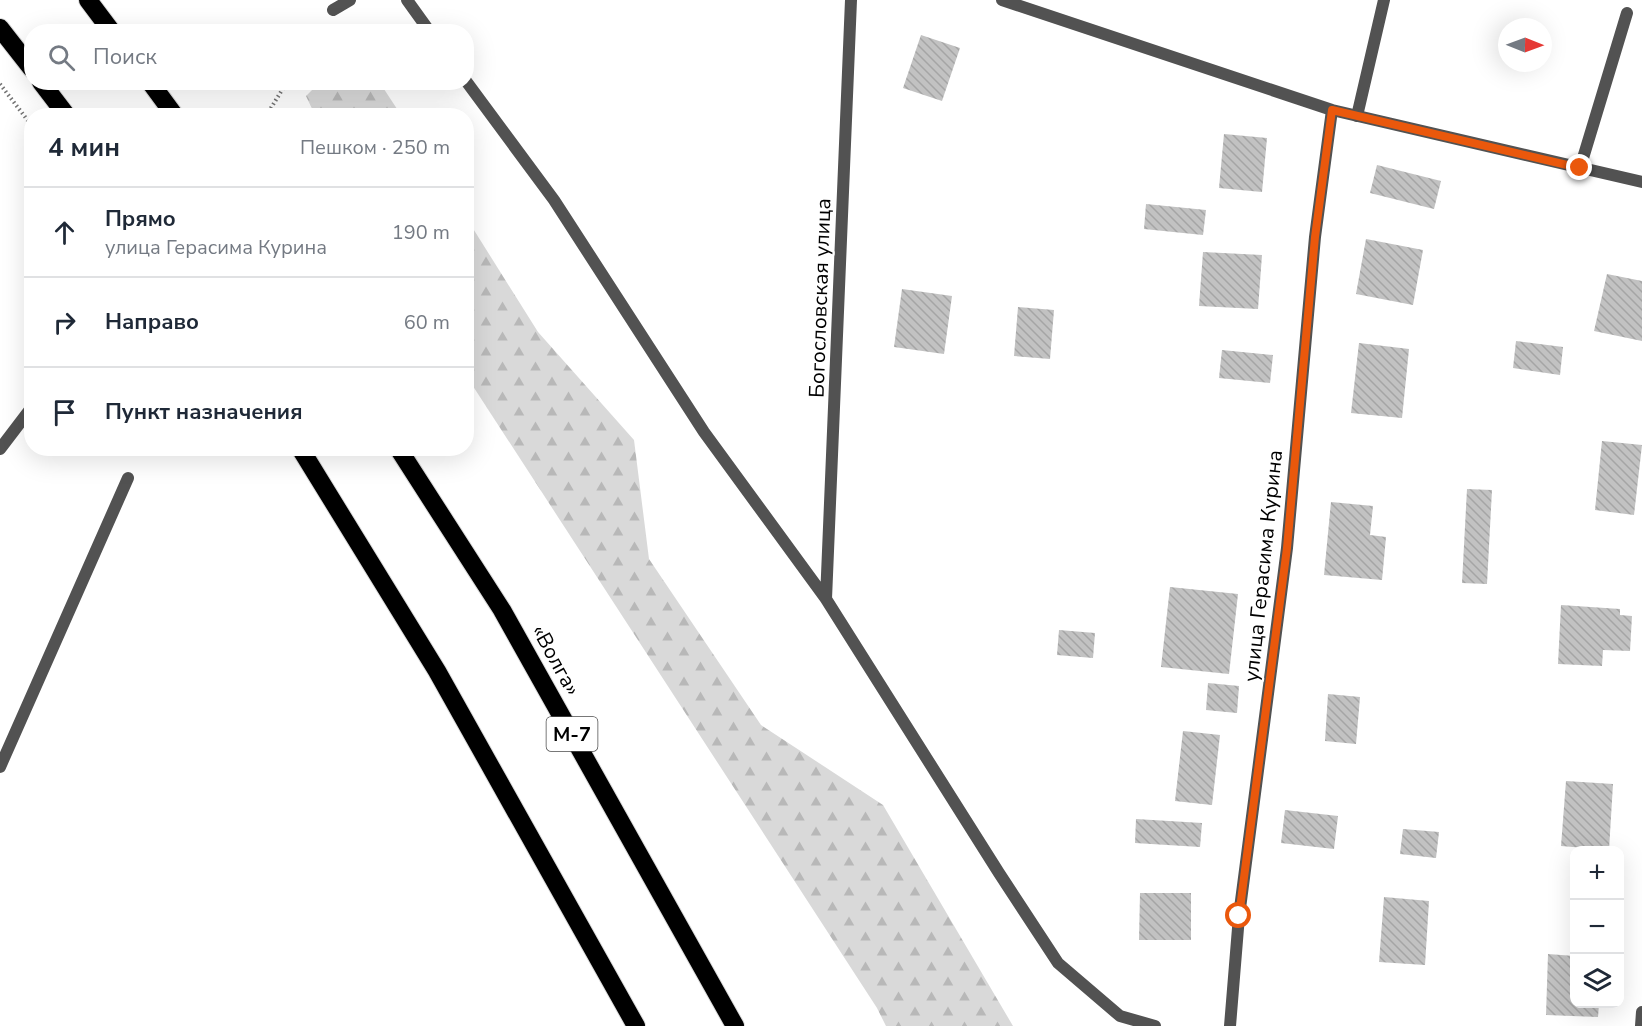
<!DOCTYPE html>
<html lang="ru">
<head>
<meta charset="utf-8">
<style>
  body { margin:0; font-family:"Nunito Sans",sans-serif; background:#f2f2f3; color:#1f2937 }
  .controls { position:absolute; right:18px; bottom:18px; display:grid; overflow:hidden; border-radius:12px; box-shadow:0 6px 24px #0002 }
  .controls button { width:54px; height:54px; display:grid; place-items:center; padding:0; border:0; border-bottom:2px solid #e0e1e3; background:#fff; color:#1f2937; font:30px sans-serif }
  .compass { position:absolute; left:1498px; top:18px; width:54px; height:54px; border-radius:50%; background:#fff; box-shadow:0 6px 24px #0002; rotate:91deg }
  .stop { position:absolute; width:18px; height:18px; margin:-14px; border:4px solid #ea580c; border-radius:50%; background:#fff }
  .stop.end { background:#ea580c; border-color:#fff; box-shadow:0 2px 6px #0008 }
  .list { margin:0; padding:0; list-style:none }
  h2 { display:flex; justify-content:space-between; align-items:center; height:78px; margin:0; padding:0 24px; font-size:26px }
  h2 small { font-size:20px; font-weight:400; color:#747a83 }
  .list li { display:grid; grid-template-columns:39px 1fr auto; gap:18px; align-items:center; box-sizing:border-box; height:90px; padding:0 24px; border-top:2px solid #e0e1e3 }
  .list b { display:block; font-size:22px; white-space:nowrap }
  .list p { margin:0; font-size:20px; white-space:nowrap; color:#747a83 }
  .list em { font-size:20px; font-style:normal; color:#747a83 }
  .icon { flex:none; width:33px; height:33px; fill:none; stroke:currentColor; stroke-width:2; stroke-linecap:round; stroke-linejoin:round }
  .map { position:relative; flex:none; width:1642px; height:1026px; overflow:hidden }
  .search { position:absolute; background:#fff; box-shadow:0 6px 24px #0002; left:24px; top:24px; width:450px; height:66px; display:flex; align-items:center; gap:15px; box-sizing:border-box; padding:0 21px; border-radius:24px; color:#747a83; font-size:22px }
  .panel { position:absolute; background:#fff; box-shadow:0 6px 24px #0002; left:24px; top:108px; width:450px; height:348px; border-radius:24px }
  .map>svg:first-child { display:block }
  .forest { fill:url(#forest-firs) }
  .building { fill:url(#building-back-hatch) }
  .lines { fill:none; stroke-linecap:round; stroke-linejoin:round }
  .highway-casing { stroke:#dbdbdb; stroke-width:20 }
  .path { stroke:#747474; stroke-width:4; stroke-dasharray:1.5 3; stroke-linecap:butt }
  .lane { stroke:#525252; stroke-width:12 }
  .street { stroke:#525252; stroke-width:12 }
  .highway { stroke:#000; stroke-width:18 }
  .route { stroke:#ea580c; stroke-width:8 }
  .labels { text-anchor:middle; stroke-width:4.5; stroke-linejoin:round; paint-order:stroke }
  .shield { fill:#fff; stroke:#4c4c4c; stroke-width:1.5 }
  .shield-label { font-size:20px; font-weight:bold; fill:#000 }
  .street-label { font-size:21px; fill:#000; stroke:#fff }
</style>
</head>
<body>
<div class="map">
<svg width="1642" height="1026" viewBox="0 0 1642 1026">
  <defs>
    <pattern id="forest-firs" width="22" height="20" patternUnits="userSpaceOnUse" patternTransform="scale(1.5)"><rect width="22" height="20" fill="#d9d9d9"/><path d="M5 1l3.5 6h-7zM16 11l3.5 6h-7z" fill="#b8b8b8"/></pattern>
    <pattern id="building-back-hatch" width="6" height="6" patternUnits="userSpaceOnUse" patternTransform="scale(1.5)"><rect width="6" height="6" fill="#c2c2c2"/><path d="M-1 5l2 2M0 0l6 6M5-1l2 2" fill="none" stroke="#a5a5a5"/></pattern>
  </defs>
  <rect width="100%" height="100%" fill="#fff"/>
  <path class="forest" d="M320 82 380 83 401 115H315L306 96Z
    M467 219 538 332 634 440 649 559 761 725 883 805 1013 1026H886L877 1008 467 377Z"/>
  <path class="building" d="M921 35 960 48 942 101 903 88Z
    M1224 134 1267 138 1262 192 1219 188Z
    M1377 165 1441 181 1434 209 1370 193Z
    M1146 204 1206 210 1203 235 1144 229Z
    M1366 239 1423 250 1413 305 1356 294Z
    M1203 252 1262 255 1258 309 1199 306Z
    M1607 274 1642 281V341L1594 331Z
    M902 289 952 296 944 354 894 347Z
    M1018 307 1054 310 1050 359 1014 356Z
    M1516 341 1563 347 1560 375 1513 368Z
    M1359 343 1409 349 1402 418 1351 413Z
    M1222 350 1273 355 1270 383 1219 378Z
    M1602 441 1642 445 1634 515 1595 510Z
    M1467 489 1492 490 1487 584 1462 583Z
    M1331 502 1373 506 1370 535 1386 537 1382 580 1324 575Z
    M1170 587 1238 594 1229 674 1161 667Z
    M1561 605 1620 609V615L1632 616 1630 651 1603 650 1602 666 1558 664Z
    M1059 630 1095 633 1093 658 1057 655Z
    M1208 683 1239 686 1237 713 1206 710Z
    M1328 694 1360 697 1356 744 1325 741Z
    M1183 731 1220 735 1212 805 1175 801Z
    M1566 781 1613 784 1609 850 1561 846Z
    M1285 810 1338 816 1334 849 1281 843Z
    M1136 819 1202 823 1200 847 1135 843Z
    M1403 829 1439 832 1436 858 1400 854Z
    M1140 893H1191V940H1139Z
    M1384 897 1429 901 1425 965 1379 962Z
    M1548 954 1574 956V1004H1599L1598 1017 1546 1015Z"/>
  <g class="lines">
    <defs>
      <path id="highway" d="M88 0 112 32
        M0 28 32 69
        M41 82 67 116
        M150 82 175 116
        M300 448 437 671 636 1026
        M398 448 502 610 735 1026"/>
    </defs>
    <use href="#highway" class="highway-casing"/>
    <path class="path" d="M0 84 32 126
      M266 116 287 82"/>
    <path class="lane" d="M1357 116 1384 0
      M1580 168 1627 13
      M0 767 128 478"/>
    <path class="street" d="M407 0 430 32
      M1002 0 1332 110 1642 182
      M333 10 350 0
      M466 81 554 200 704 432 826 599 999 873 1058 963 1120 1016 1155 1026
      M0 449 32 407
      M826 599 851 0
      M1230 1026 1239 916 1287 548 1315 237 1332 110
      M1641 1026 1642 1012"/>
    <use href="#highway" class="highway"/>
  </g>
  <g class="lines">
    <path class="route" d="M1239 916 1287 548 1315 237 1332 110 1580 168"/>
  </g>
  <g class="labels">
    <rect class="shield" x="546.5" y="717" width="51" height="34" rx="4.5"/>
    <g class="shield-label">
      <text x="572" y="741">М-7</text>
    </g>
    <g class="street-label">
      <text transform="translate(820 298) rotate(-88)" y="7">Богословская улица</text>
      <text transform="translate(1263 566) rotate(-84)" y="7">улица Герасима Курина</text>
      <text transform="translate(556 660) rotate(61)" y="7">«Волга»</text>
    </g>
  </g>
</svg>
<div class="controls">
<button>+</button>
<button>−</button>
<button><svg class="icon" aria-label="layers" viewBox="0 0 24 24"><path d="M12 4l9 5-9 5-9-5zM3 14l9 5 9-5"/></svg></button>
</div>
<svg class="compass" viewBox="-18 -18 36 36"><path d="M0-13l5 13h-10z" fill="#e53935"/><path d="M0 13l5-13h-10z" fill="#747a83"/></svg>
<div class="stop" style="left:1239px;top:916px"></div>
<div class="stop end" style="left:1580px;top:168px"></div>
<div class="search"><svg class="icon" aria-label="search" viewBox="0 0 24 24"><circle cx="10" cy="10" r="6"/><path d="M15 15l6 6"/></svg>Поиск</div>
<section class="panel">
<h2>4 мин<small>Пешком · 250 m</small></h2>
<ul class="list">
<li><svg class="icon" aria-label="ahead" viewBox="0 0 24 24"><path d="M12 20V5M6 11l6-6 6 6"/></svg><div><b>Прямо</b><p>улица Герасима Курина</p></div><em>190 m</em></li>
<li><svg class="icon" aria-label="right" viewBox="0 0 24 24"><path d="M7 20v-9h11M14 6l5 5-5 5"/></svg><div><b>Направо</b></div><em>60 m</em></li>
<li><svg class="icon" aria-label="arrive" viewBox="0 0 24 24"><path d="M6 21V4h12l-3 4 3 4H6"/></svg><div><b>Пункт назначения</b></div></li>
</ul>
</section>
</div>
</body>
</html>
